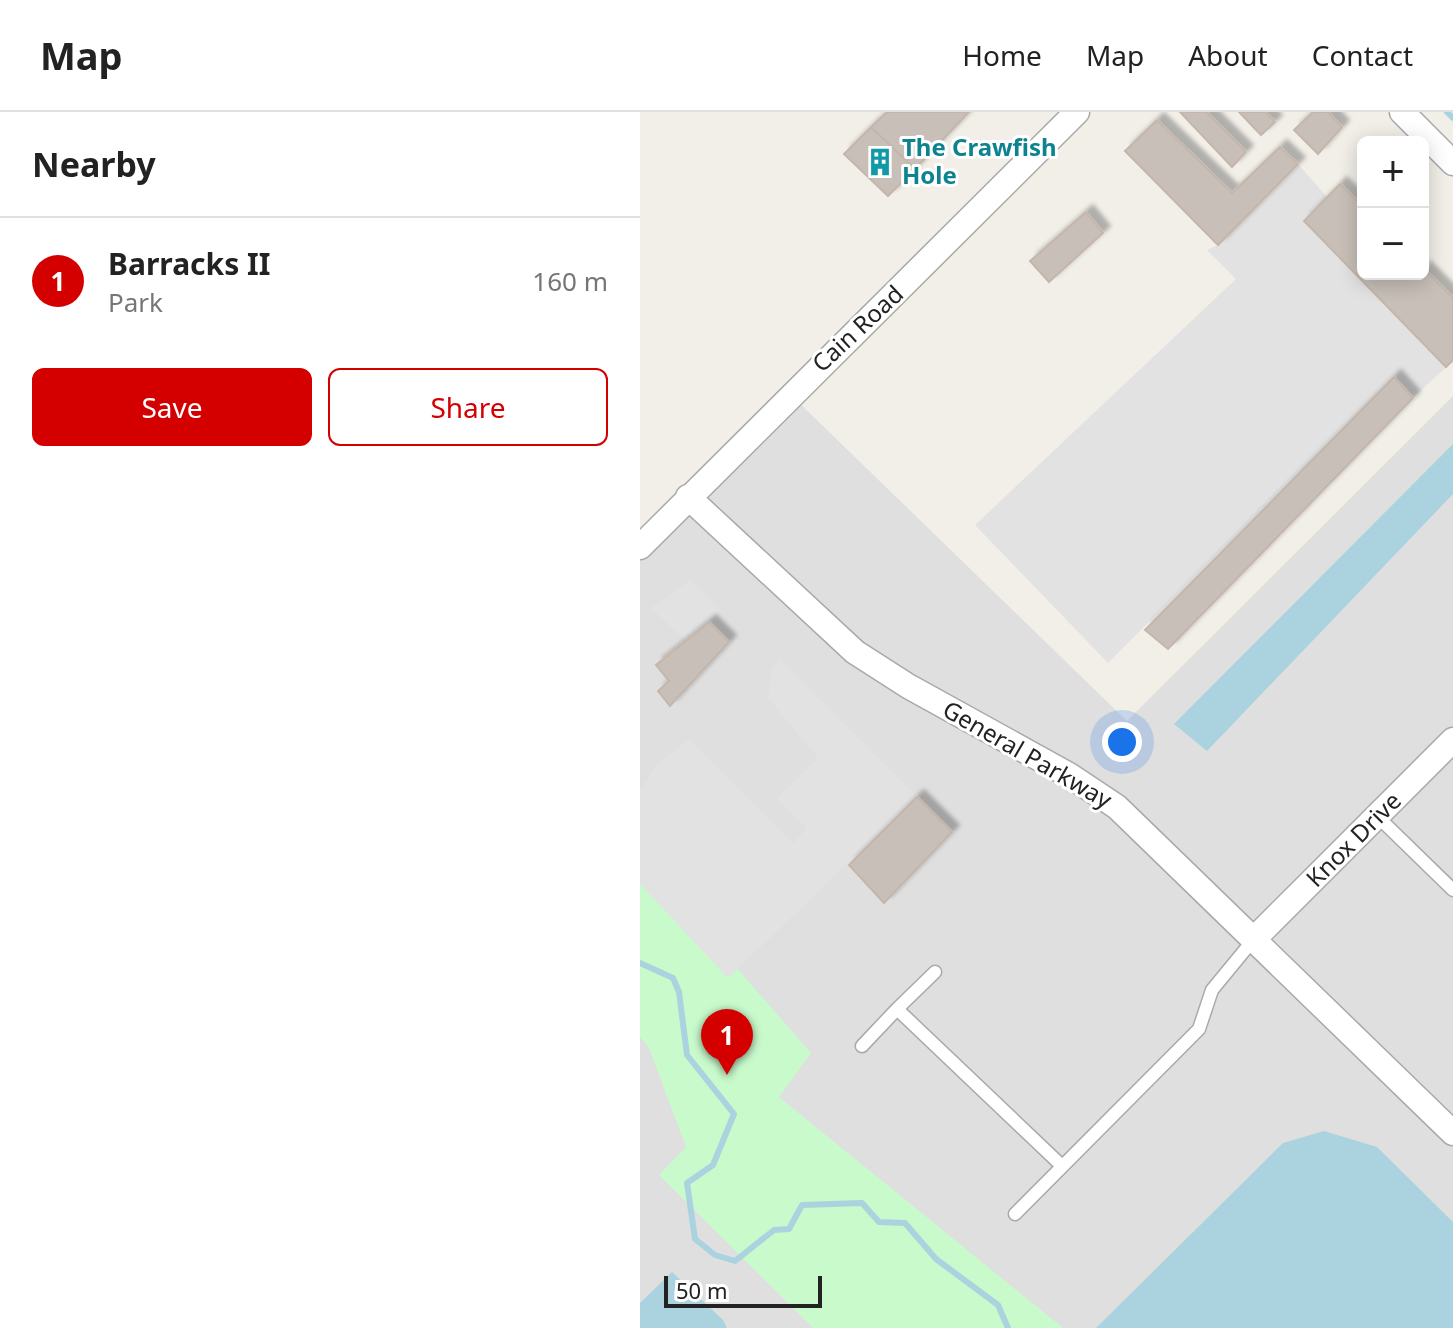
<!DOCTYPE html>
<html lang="en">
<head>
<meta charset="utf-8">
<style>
  body { margin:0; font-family:"Noto Sans",sans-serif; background:#f2f2f2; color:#222 }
  .controls { position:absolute; right:24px; top:24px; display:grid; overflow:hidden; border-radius:12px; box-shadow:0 4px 20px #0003 }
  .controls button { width:72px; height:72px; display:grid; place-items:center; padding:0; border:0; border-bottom:2px solid #e0e0e0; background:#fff; color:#222; font:40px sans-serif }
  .scale { position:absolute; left:24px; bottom:20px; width:158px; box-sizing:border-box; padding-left:8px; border:4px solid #222; border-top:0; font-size:22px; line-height:28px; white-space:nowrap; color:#222; -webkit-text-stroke:6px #fff; paint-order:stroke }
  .you { position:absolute; left:482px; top:630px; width:28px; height:28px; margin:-20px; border:6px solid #fff; border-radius:50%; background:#1a73e8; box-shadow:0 0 0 12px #1a73e833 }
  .badge { display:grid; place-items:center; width:52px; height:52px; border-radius:50%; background:#d40000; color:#fff; font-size:26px; font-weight:700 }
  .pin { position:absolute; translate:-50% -66px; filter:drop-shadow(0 2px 4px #0008) }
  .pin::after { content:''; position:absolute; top:42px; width:28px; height:24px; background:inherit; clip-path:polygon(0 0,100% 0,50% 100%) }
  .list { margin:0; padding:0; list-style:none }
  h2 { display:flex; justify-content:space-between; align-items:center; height:104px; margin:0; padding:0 32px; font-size:34px }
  h2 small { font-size:26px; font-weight:400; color:#767676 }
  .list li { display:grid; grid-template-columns:52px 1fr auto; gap:24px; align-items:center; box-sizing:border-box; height:128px; padding:0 32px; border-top:2px solid #e0e0e0 }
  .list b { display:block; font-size:30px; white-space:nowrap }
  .list p { margin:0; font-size:26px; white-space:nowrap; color:#767676 }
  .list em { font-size:26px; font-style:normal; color:#767676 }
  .actions { display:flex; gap:16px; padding:24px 32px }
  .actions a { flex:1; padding:18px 0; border:2px solid #d40000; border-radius:12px; text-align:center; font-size:28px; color:#d40000 }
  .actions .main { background:#d40000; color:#fff }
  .map { position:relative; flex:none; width:813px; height:1216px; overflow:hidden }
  header { display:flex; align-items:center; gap:48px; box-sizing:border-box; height:112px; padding:0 40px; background:#fff; border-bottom:2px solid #e0e0e0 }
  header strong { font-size:38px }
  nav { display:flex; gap:44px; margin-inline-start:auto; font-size:28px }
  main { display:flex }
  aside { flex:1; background:#fff }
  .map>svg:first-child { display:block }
  .residential { fill:#e0dfdf }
  .park { fill:#c8facc }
  .parking { fill:#e2e2e2 }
  .water { fill:#aad3df }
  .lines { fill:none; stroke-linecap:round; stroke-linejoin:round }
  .stream { stroke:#aad3df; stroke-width:6 }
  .building { fill:#c7bfb8; stroke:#c4b6ab; stroke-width:2; filter:url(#shadow) }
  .service-casing { stroke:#a9a9a9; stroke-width:15 }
  .minor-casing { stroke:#a9a9a9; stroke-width:27 }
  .service { stroke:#fff; stroke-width:12 }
  .minor { stroke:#fff; stroke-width:24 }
  .labels { text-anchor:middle; stroke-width:6; stroke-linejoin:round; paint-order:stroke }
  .culture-label { font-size:24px; font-weight:bold; fill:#0d838f; stroke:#fff; text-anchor:start }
  .street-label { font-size:24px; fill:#222; stroke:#fff }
</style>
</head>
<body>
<header>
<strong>Map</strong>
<nav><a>Home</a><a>Map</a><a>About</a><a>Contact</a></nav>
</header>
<main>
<aside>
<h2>Nearby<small></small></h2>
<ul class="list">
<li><span class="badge">1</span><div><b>Barracks II</b><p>Park</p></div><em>160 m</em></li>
</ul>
<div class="actions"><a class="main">Save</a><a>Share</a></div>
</aside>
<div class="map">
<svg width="813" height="1216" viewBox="0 0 813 1216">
  <defs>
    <filter id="shadow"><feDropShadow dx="7" dy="-7" stdDeviation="2" flood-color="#0004"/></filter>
  </defs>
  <rect width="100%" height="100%" fill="#f2efe9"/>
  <path class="residential" d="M150 282 487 609 813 284V1216H0V435Z"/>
  <path class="park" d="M0 745 171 941 139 985 423 1216H173L19 1063 46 1035 9 936 0 925Z"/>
  <path class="parking" d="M658 52 687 85 664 109 806 255 773 286 753 265 468 551 335 413 596 167 567 138 578 133Z
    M51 468 81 498 46 529 11 496Z
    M141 548 277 685 88 866 0 772V679L17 652 49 628 153 731 167 716 137 686 178 646 128 586 131 557Z"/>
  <path class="water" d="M813 332V382L567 639 534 612Z
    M684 1019 737 1035 813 1110V1216H456L643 1031Z
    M32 1160 83 1208 87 1216H0V1191Z"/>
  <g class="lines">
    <path class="stream" d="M807 0 813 6
      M0 851 33 866 39 880 47 943 94 1002 73 1053 47 1071 55 1127 75 1143 95 1149 134 1118 149 1117 162 1093 222 1091 239 1110 265 1111 296 1147 358 1193 368 1216"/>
  </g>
  <path class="building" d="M247 0H329L275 57 231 15Z
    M540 0H566L606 40 592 55Z
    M599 0H626L635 10 621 23Z
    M673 0H688L702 15 678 42 654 18Z
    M517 8 592 81 640 35 658 52 578 133 485 39Z
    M231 15 275 57 248 84 204 42Z
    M700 72 723 95V162H783V156L813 186V248L806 255 664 109Z
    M446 100 463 121 409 170 390 149Z
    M754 265 773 286 528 537 505 518Z
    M69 510 89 530 30 594 18 579 29 569 16 553Z
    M277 685 312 720 244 791 209 753Z"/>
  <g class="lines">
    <defs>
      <path id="service" d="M738 705 813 778
        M257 897 295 860
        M222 934 257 897 422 1054
        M375 1102 559 917 572 878 614 827"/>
      <path id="minor" d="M762 0 813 51
        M48 385 215 540 268 574 429 663 477 695 813 1021
        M0 435 437 0
        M614 827 813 628"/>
    </defs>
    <use href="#service" class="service-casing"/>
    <use href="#minor" class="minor-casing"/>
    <use href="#service" class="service"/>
    <use href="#minor" class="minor"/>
  </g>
  <defs>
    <symbol id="building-bare" viewBox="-9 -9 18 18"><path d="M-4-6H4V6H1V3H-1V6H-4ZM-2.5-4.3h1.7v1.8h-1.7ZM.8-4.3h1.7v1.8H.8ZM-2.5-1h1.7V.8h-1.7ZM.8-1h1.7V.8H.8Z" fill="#0f9aa8" stroke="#fff" stroke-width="2.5" paint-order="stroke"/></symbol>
  </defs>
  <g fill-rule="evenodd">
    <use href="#building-bare" x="220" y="30" width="40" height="40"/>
  </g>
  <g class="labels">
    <g class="culture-label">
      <text x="262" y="44">The Crawfish<tspan x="262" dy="28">Hole</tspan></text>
    </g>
    <g class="street-label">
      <text transform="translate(218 217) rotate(-43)" y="8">Cain Road</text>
      <text transform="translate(387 643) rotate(30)" y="8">General Parkway</text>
      <text transform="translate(714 728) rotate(-45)" y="8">Knox Drive</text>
    </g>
  </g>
</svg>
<div class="controls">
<button>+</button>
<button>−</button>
</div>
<div class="scale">50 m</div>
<div class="you"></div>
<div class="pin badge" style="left:87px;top:963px">1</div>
</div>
</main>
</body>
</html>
